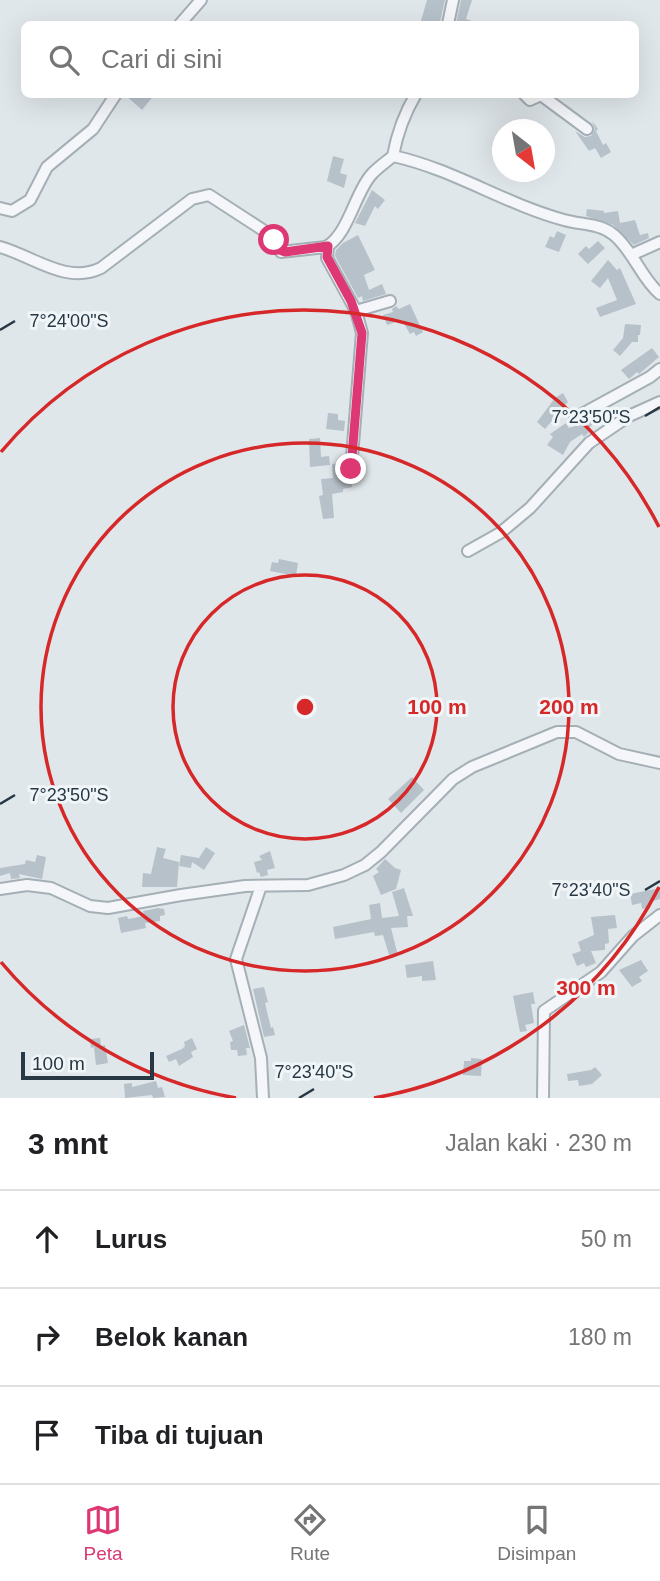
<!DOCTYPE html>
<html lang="id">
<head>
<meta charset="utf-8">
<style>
  body { margin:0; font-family:Arial,sans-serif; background:#f2f2f2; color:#202124 }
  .compass { position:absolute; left:492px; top:119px; width:63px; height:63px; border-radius:50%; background:#fff; box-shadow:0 7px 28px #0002; rotate:149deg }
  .scale { position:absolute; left:21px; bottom:18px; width:133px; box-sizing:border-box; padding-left:7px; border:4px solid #273844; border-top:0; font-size:19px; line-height:24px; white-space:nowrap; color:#273844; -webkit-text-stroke:5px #f0f5f8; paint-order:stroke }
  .stop { position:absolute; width:21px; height:21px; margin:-16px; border:5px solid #dd3874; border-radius:50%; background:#fff }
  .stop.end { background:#dd3874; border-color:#fff; box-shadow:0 2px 7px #0008 }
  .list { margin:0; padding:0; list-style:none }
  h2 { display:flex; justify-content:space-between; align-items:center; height:91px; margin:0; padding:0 28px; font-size:30px }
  h2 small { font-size:23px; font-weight:400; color:#757577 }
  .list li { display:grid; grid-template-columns:46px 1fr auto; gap:21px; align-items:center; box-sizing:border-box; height:98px; padding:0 28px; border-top:2px solid #e0e0e0 }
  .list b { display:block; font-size:26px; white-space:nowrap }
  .list em { font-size:23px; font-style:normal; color:#757577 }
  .icon { flex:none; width:38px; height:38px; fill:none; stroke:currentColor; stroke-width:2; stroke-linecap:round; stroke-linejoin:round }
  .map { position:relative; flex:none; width:660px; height:1098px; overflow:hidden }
  .search { position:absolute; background:#fff; box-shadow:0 7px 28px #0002; left:21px; right:21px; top:21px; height:77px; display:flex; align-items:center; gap:18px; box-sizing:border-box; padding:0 24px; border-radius:10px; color:#757577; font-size:26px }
  .sheet { height:385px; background:#fff }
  nav { display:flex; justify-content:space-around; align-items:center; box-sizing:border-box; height:98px; border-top:2px solid #e0e0e0; background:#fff; font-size:19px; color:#757577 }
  nav a { display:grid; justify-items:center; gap:4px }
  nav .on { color:#dd3874 }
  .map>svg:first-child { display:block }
  .building { fill:#b7c1c9 }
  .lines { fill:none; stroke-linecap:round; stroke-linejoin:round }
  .minor-casing { stroke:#a5afb6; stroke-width:14 }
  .minor { stroke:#f4f6f9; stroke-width:10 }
  .route { stroke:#dd3874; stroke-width:9 }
  .ticks { fill:none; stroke:#273844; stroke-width:2.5 }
  .ring { fill:none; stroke:#d62828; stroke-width:3.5 }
  .ticks-label { font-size:18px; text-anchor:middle; fill:#273844; stroke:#f0f5f8; stroke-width:6; stroke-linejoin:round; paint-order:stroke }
  .centre { fill:#d62828; stroke:#f0f5f8; stroke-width:3.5 }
  .ring-label { font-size:21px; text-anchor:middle; font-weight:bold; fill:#d62828; stroke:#f0f5f8; stroke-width:6; stroke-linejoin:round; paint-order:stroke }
</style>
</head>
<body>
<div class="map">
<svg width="660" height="1098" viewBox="0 0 660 1098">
  <rect width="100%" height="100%" fill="#e0e7eb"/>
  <path class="building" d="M427 0H445L440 22 439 21 438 24H420Z
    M461 0H472L466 19 479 23 478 24H456Z
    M124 94H155L142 110Z
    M592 121 598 129 596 131 603 145 606 143 611 152 601 158 595 148 589 151 575 131 585 137 591 136 595 129Z
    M333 156 344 159 340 173 347 175 344 188 327 181Z
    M372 190 385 200 378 209 375 206 365 226 355 223Z
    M587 209 604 211V213L618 211 620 223 635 220 640 235 648 233 649 238 634 245 613 225 586 216Z
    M557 231 566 235 559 252 545 247 550 236 554 238Z
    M358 235 375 270 364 275 369 290 382 284 386 294 363 301 362 296 358 298 335 256 336 250 343 243Z
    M598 241 605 248 588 264 578 254 586 246 589 249Z
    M608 260 617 270 620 268 636 304 600 317 596 308 617 300 608 278 600 288 591 281Z
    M410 304 423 332 416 336 414 332 410 334 402 320 387 325 383 315 393 312 392 309 396 306 399 309Z
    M625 324 641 325 640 335H638V342H632L620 356 613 350 623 338Z
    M652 348 659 357 639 374 637 372 629 379 621 370Z
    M563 393 568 402 545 429 537 422 555 398Z
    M610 408 614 416 604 422 602 418 587 429 589 432 584 437 582 434 570 442 563 455 547 445 553 437 550 434 566 423 569 428 578 425Z
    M328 413 338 414V420L345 421 344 431 326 429Z
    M320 438 321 457 329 456 330 465 310 467 309 439Z
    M340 463 342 481 351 480 352 487 343 489V492L332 494 334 518 323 519 319 496 323 495 321 479 333 478 332 464Z
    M279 559 298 563 296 576 270 571 272 562 278 563Z
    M412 777 424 790 401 813 388 799Z
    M157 847 166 849 163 858 179 862 177 887H142L143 873 151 874Z
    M206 847 215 853 204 870 192 862 191 868 179 866 181 855 199 858Z
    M270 851 275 868 267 870 268 875 261 877 259 872 257 873 254 862 262 860 259 856Z
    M37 855 46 857 42 879 19 874 20 878 11 879 10 873 0 876V868L25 864 26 860 35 862Z
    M385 859 395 868 401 870 396 889 381 895 373 876 379 872 376 869Z
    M404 888 413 916H407L408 927 391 928 398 956 390 958 383 935 375 936 374 932 335 939 333 927 371 919 369 905 380 903 382 918 399 916 392 892Z
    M660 888V899L649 902V907L642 909 641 903 632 905 630 894Z
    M158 908 164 909 165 915 160 916V921L145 923 146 928 121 933 118 918 127 916 128 919 144 916 143 911Z
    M615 915 617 928 608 929 609 943 605 944V950L591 951 596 963 586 967 584 963 577 966 572 954 581 951 578 942 594 935 591 917Z
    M641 960 648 971 639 977 642 981 632 987 619 970Z
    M433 961 436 980 422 981V976L407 978 405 965Z
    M264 987 268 1002 265 1003 271 1028 273 1027 275 1035 264 1037 253 989Z
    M533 992 535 1004H531L534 1023 525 1025 527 1031 520 1032 513 996Z
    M244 1025 250 1048H246L247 1055 238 1056 237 1050H231L230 1042 233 1041 229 1031Z
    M100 1038 101 1046 105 1045 108 1063 96 1065 94 1047 91 1048 90 1039Z
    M192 1038 197 1049 191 1052 193 1057 179 1066 176 1059 169 1062 166 1056 182 1049 185 1046 184 1042Z
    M471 1058 482 1059 481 1076 463 1075 464 1061H471Z
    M595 1067 602 1075 592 1084 579 1086 578 1080 568 1081 567 1074 591 1070Z
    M156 1081 158 1088 162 1087 165 1097 153 1098 152 1095 125 1098 124 1084 132 1083V1087Z"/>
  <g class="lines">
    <defs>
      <path id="minor" d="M180 24 201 0
        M448 24 453 0
        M416 94C404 114 397 134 393 156 453 169 505 204 564 220 581 225 600 223 614 235 634 252 641 278 660 294
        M524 94 530 100 541 95 587 129
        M0 208 12 211 30 200 47 167 93 129 116 94
        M328 246 327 258 356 311 362 333 351 469
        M0 247C33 256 66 285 101 268L192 199 209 195 266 232 281 252 326 247C348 235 355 193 371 175 377 168 386 162 393 156
        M631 255 660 242
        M356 311 390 301
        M575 418 650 377 660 369
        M468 551 500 533 530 508 589 443 629 416 660 402
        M261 886 236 959 261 1058 263 1098
        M0 889 27 885 51 888 90 906 108 908 181 895 245 886 308 885 344 875 365 865 381 852 453 779 472 767 557 732H576L619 754 660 763
        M543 1098 544 1011 601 972 633 936 660 915"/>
    </defs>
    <use href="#minor" class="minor-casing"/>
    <use href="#minor" class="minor"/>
  </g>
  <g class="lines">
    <path class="route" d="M274 240 277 249 285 252 328 246 327 257 351 301 362 333 351 469"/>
  </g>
  <path class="ticks" d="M0 330 15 321M645 416 660 407M0 804 15 795M645 890 660 881M299 1098 314 1089"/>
  <g class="ring">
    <circle cx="305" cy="707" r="132"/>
    <circle cx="305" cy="707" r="264"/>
    <path d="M659 887A397 397 0 0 1 374 1098M236 1098A397 397 0 0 1 1 962M1 452A397 397 0 0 1 659 527"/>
  </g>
  <g class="ticks-label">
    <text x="69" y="327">7°24'00"S</text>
    <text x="591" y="423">7°23'50"S</text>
    <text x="69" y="801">7°23'50"S</text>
    <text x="591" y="896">7°23'40"S</text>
    <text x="314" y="1078">7°23'40"S</text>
  </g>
  <circle cx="305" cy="707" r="10" class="centre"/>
  <g class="ring-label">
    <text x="437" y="714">100 m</text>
    <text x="569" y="714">200 m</text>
    <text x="586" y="995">300 m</text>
  </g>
</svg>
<svg class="compass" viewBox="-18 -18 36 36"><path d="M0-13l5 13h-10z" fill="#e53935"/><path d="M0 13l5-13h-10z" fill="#757577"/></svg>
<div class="scale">100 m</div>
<div class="stop" style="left:274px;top:240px"></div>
<div class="stop end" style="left:351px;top:469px"></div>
<div class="search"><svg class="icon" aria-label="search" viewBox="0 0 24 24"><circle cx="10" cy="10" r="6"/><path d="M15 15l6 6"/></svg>Cari di sini</div>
</div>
<section class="sheet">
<h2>3 mnt<small>Jalan kaki · 230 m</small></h2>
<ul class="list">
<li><svg class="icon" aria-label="ahead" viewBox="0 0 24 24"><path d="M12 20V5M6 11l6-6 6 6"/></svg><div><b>Lurus</b></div><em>50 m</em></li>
<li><svg class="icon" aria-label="right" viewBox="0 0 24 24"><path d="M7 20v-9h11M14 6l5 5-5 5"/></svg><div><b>Belok kanan</b></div><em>180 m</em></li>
<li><svg class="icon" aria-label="arrive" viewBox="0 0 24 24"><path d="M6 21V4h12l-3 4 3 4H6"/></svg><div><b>Tiba di tujuan</b></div></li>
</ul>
</section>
<nav>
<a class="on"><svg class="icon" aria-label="map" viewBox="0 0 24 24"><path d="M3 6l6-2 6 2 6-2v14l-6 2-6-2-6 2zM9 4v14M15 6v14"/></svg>Peta</a>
<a><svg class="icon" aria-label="directions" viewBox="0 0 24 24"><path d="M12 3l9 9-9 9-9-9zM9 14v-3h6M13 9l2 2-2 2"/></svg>Rute</a>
<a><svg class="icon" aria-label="saved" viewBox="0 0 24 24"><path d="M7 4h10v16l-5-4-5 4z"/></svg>Disimpan</a>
</nav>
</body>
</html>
